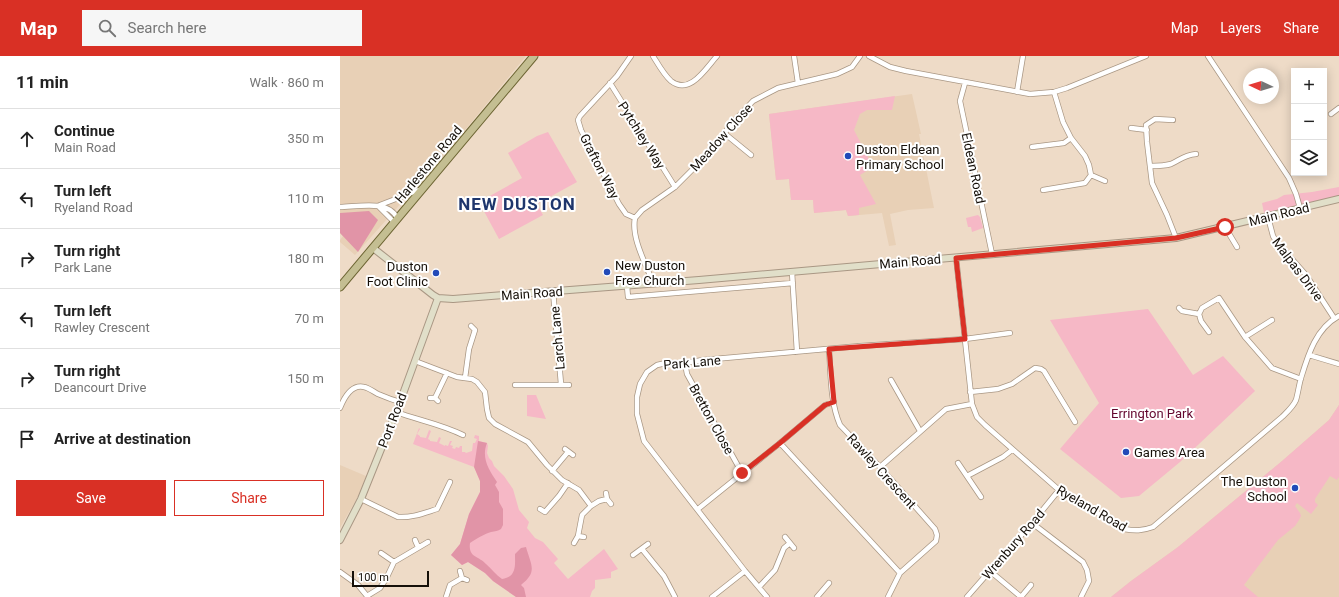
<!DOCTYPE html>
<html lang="en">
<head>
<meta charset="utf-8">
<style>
  body { margin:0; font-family:Roboto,sans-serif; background:#f6f6f6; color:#222 }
  .controls { position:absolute; right:12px; top:12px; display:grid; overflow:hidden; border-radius:0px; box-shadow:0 2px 10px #0003 }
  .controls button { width:36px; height:36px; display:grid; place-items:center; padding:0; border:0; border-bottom:1px solid #e0e0e0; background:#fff; color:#222; font:20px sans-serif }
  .compass { position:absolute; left:903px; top:12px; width:36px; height:36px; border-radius:50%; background:#fff; box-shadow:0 2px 10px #0003; rotate:274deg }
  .scale { position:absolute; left:12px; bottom:10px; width:77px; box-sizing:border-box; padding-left:4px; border:2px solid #161009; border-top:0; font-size:11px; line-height:14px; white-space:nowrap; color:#161009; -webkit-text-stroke:3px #fff; paint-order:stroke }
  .stop { position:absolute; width:12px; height:12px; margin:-9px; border:3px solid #d93025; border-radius:50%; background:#fff }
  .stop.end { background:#d93025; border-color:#fff; box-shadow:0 1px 4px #0008 }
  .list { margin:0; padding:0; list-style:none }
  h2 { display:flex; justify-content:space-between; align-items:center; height:52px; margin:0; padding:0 16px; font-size:17px }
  h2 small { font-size:13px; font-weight:400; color:#767676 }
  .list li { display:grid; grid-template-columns:26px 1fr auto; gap:12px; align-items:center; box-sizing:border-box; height:60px; padding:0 16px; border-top:1px solid #e0e0e0 }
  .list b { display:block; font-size:15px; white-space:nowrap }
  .list p { margin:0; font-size:13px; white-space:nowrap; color:#767676 }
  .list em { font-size:13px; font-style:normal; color:#767676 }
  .actions { display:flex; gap:8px; padding:12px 16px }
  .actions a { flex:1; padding:9px 0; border:1px solid #d93025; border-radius:0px; text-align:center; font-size:14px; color:#d93025 }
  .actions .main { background:#d93025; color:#fff }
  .icon { flex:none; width:22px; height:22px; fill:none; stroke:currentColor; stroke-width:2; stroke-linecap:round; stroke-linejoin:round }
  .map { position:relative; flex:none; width:999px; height:541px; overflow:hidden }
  header { display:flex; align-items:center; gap:24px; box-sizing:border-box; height:56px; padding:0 20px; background:#d93025; color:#fff }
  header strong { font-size:19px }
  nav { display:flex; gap:22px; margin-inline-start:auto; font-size:14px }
  .search { width:280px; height:36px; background:#f6f6f6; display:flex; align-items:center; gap:10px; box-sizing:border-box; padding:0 14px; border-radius:0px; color:#767676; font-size:15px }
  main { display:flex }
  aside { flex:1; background:#fff }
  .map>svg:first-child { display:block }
  .built { fill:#e8d0b6 }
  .green { fill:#f6b8c6 }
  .forest { fill:#e194a7 }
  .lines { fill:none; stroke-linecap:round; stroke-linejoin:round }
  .street-casing { stroke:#a99784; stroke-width:6 }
  .secondary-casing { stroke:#a99784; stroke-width:8 }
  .primary-casing { stroke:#6d6533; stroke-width:9 }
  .street { stroke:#fff; stroke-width:4.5 }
  .secondary { stroke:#e1dfc9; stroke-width:6 }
  .primary { stroke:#c4be92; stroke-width:7 }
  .route { stroke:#d93025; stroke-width:5 }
  .poi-dot { fill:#224ab8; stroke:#fff; stroke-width:1.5 }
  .labels { text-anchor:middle; stroke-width:4; stroke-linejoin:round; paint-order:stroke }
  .street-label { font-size:13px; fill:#161009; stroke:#fff }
  .poi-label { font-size:13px; fill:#161009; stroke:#fff; text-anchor:start }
  .park-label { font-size:13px; fill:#63062e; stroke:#fff }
  .district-label { font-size:17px; font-weight:bold; letter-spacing:1px; fill:#1e356c; stroke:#fff }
</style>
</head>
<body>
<header>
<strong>Map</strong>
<div class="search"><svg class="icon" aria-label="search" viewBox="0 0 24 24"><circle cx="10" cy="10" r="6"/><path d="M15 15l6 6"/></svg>Search here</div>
<nav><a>Map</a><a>Layers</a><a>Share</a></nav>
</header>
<main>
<aside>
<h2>11 min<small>Walk · 860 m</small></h2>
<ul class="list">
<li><svg class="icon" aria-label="ahead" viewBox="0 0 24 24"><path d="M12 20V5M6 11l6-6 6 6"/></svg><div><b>Continue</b><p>Main Road</p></div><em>350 m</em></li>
<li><svg class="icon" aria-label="left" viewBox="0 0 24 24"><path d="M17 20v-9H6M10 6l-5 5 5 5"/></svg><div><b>Turn left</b><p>Ryeland Road</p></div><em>110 m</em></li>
<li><svg class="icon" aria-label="right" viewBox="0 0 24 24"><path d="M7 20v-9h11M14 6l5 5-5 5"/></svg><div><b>Turn right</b><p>Park Lane</p></div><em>180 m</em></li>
<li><svg class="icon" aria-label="left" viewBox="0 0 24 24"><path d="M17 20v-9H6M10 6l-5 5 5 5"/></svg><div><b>Turn left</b><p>Rawley Crescent</p></div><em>70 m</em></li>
<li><svg class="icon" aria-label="right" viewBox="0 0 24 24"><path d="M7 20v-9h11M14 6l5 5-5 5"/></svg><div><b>Turn right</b><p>Deancourt Drive</p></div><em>150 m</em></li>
<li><svg class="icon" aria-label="arrive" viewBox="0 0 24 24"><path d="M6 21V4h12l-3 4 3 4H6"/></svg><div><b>Arrive at destination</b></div></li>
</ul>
<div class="actions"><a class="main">Save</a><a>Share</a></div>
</aside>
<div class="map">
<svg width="999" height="541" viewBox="0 0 999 541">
  <rect width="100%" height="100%" fill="#eedbc7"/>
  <path class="built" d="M0 0H186L106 97 15 199 0 186V184L3 180 0 177Z
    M572 38 581 78H579L594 152 568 154 550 158 556 189 549 190 542 157 508 160 506 154 474 157 473 144H451L449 123 436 124 429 58Z
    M999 349V541H771L791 525 838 491 942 405 989 364Z
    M0 409 26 420 21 435 0 472Z"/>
  <path class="green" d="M555 40 552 54H527L520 58 514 74 533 111 520 119 536 148 519 152V159L508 160 506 154 474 157 473 144H451L449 123 436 124 429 58Z
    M208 76 237 126 197 148 203 159 159 183 139 146 182 122 168 97 197 80Z
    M999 131V140L924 157 922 147 937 143 944 139 972 136Z
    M638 159 640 161 643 172 632 176 631 171H628L626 162Z
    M808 253 853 319 883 300 915 335 840 406 799 440 781 442 720 393 759 347 710 264Z
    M187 339H196L206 363 187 360Z
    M999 349V421L997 424 990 420 975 443V446L978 449 971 458 957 447 955 450 960 457 961 460 959 464 955 470 938 484 904 529 918 541H771L791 525 838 491 942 405 989 364Z
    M79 372 80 373 77 378 80 380V381L86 382 89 374 91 375 88 383 90 384V385L97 386 99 381 101 382 99 387 105 390V389L108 390 110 385H112L110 389 113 390 112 392 115 393 116 391 119 392 120 390H122V396H125L126 397 132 395 133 387H135L137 383 134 382 135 379 139 380V385L147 387 148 390 147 397 149 402 152 405 154 410 164 420 173 433 179 454 189 466 187 472 195 482 203 486 218 503 214 507 228 523 264 493 278 513 271 516V522L255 524V532L252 535 250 541H176L153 525 145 517 128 506 122 509 111 499 120 488 129 458 140 436V425L134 411 73 388Z"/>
  <path class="forest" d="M29 155 38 164 18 196 0 177V157Z
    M138 385 147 387C141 402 149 414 157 426L155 429 159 436V446L163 453V469L161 473C158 475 155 475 151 476 146 477 134 484 130 487 128 502 139 500 146 508 152 513 156 519 162 523 177 521 175 509 175 498L181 492 186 491C191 509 198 516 181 529L184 532 186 541H176L153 525 145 517 128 506 122 509 111 499 120 488 129 458 140 436V425L134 411Z"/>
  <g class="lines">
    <defs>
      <path id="street" d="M291 0 277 20 240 60 238 64 241 74 279 148 286 158 295 162
        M313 0C318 8 324 19 331 25 350 40 366 12 377 0
        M454 0 458 27
        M529 0 550 11 566 15 690 38 714 36 727 32 806 0
        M868 0 949 122 956 138 960 152
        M270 27 335 131
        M625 27 620 45 652 198
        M677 36 683 0
        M714 36 723 66 731 82 745 100 749 109 751 119 765 125
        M991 58 999 52
        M833 64 815 63 806 69 807 86 812 127 827 159 836 182
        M791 72 807 74
        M384 77 411 99
        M692 91 724 87 731 82
        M811 110C817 110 824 110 831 108 840 104 844 99 856 98
        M703 134 745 127 751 119
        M40 149 79 134
        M38 150 54 166
        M0 151C16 151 49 143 57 162
        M928 161 933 180 936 185 966 219 994 262
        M295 162 302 154 335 131 363 103 395 64 413 45 438 32 497 18 512 11 520 0
        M295 162C291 182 306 208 313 227
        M885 171 897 191
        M616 201 632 348 637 361 645 369 719 434 784 473C795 475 802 475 813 471L942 361C947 356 953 351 956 344 958 337 959 329 961 322 968 299 976 272 999 260
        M452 216 457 296
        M287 230 288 241 453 227
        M213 235 221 328
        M839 252 842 255 859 258
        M869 276 861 265 859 258 862 252 879 242 905 281 932 312 961 323
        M905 281 932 264
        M969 299 999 308
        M75 305 117 321 132 323 137 326 145 336 147 353 149 362 155 368 188 386 207 409 222 424 239 434 251 450 242 459 238 480 234 487
        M345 307 347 318 402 417
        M125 322 129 293 135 274 131 270
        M551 324 580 375
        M175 329H229
        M630 336 658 333 672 328 695 312 701 313 704 315 735 366
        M90 342H95L98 345
        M95 342 107 317
        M0 352C4 342 11 328 24 331 29 332 34 336 38 338 45 341 53 344 60 346
        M56 356C78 364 101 368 123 379
        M440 387 560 517 596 485 597 479 595 473 540 411 500 369C490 346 491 318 489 293
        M225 393 233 399
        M618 407 641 441
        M540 411 606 353 632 348
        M212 415 228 396
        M627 420 663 401 672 394
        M266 437 267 443 271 448
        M21 443 58 461C72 462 84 457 97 453L110 426
        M251 450 259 445 267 443
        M200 453 205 456 219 440 228 427
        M358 453 440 387 485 349 494 346
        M692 467 743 506 747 514 749 525 741 541
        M238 480 244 481
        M445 481 454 492
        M75 484 78 491
        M302 493 324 520 335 541
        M41 497 54 506
        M293 499 308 488
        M120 515 122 522 127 524
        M650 515 681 541
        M0 516 18 529 27 540 40 532 46 523 54 506 88 486
        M419 531 435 514 444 492 450 487
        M106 541 110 529 122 522
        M372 541 405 515
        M427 541 405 515 304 385 297 358V341L300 328 307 316 317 309 326 307H345L363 304 520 290 625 283 670 277
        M477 541 489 527
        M548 541 560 517
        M627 541 692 467 719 434
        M681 541 691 529"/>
      <path id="secondary" d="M33 192 93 239 98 242 113 243 359 224 836 182 999 143
        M0 484 21 443 60 346 98 242"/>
      <path id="primary" d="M0 231 194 0"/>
    </defs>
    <use href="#street" class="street-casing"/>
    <use href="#secondary" class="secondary-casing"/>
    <use href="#primary" class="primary-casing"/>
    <use href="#street" class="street"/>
    <use href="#secondary" class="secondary"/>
    <use href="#primary" class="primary"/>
  </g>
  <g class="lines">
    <path class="route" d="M402 417 440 387 485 349 494 346 489 293 625 283 616 202 836 182 885 171"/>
  </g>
  <g class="poi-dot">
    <circle cx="508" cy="100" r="4"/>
    <circle cx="267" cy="216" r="4"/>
    <circle cx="96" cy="217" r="4"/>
    <circle cx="786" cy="396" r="4"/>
    <circle cx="955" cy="432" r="4"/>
  </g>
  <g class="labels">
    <g class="street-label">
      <text transform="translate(302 79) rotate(58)" y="5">Pytchley Way</text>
      <text transform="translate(381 81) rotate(-48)" y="5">Meadow Close</text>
      <text transform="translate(88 108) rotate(-50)" y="5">Harlestone Road</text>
      <text transform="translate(260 110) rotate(63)" y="5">Grafton Way</text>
      <text transform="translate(634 112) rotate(78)" y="5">Eldean Road</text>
      <text transform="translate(939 158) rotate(-14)" y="5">Main Road</text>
      <text transform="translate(570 205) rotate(-5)" y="5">Main Road</text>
      <text transform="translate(958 213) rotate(53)" y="5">Malpas Drive</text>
      <text transform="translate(192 237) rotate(-4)" y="5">Main Road</text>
      <text transform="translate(217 282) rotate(-95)" y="5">Larch Lane</text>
      <text transform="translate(352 306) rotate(-5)" y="5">Park Lane</text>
      <text transform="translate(372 363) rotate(61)" y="5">Bretton Close</text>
      <text transform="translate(52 364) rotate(-69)" y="5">Port Road</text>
      <text transform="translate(542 415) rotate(48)" y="5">Rawley Crescent</text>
      <text transform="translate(752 452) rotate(30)" y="5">Ryeland Road</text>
      <text transform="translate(673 488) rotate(-49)" y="5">Wrenbury Road</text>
    </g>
    <g class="poi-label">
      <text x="516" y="98">Duston Eldean<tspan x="516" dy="15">Primary School</tspan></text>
      <text x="275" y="214">New Duston<tspan x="275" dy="15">Free Church</tspan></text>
      <text x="88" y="215" text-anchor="end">Duston<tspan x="88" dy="15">Foot Clinic</tspan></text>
      <text x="794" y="401">Games Area</text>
      <text x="947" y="430" text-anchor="end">The Duston<tspan x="947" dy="15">School</tspan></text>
    </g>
    <g class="park-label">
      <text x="812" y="362">Errington Park</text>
    </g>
    <g class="district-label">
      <text x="177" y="154">NEW DUSTON</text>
    </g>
  </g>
</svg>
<div class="controls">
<button>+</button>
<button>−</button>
<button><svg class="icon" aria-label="layers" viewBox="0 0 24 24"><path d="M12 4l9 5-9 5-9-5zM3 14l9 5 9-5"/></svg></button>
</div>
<svg class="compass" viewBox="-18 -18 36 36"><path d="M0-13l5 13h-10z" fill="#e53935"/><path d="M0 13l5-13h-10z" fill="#767676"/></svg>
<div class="scale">100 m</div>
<div class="stop" style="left:885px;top:171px"></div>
<div class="stop end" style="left:402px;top:417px"></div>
</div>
</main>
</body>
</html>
